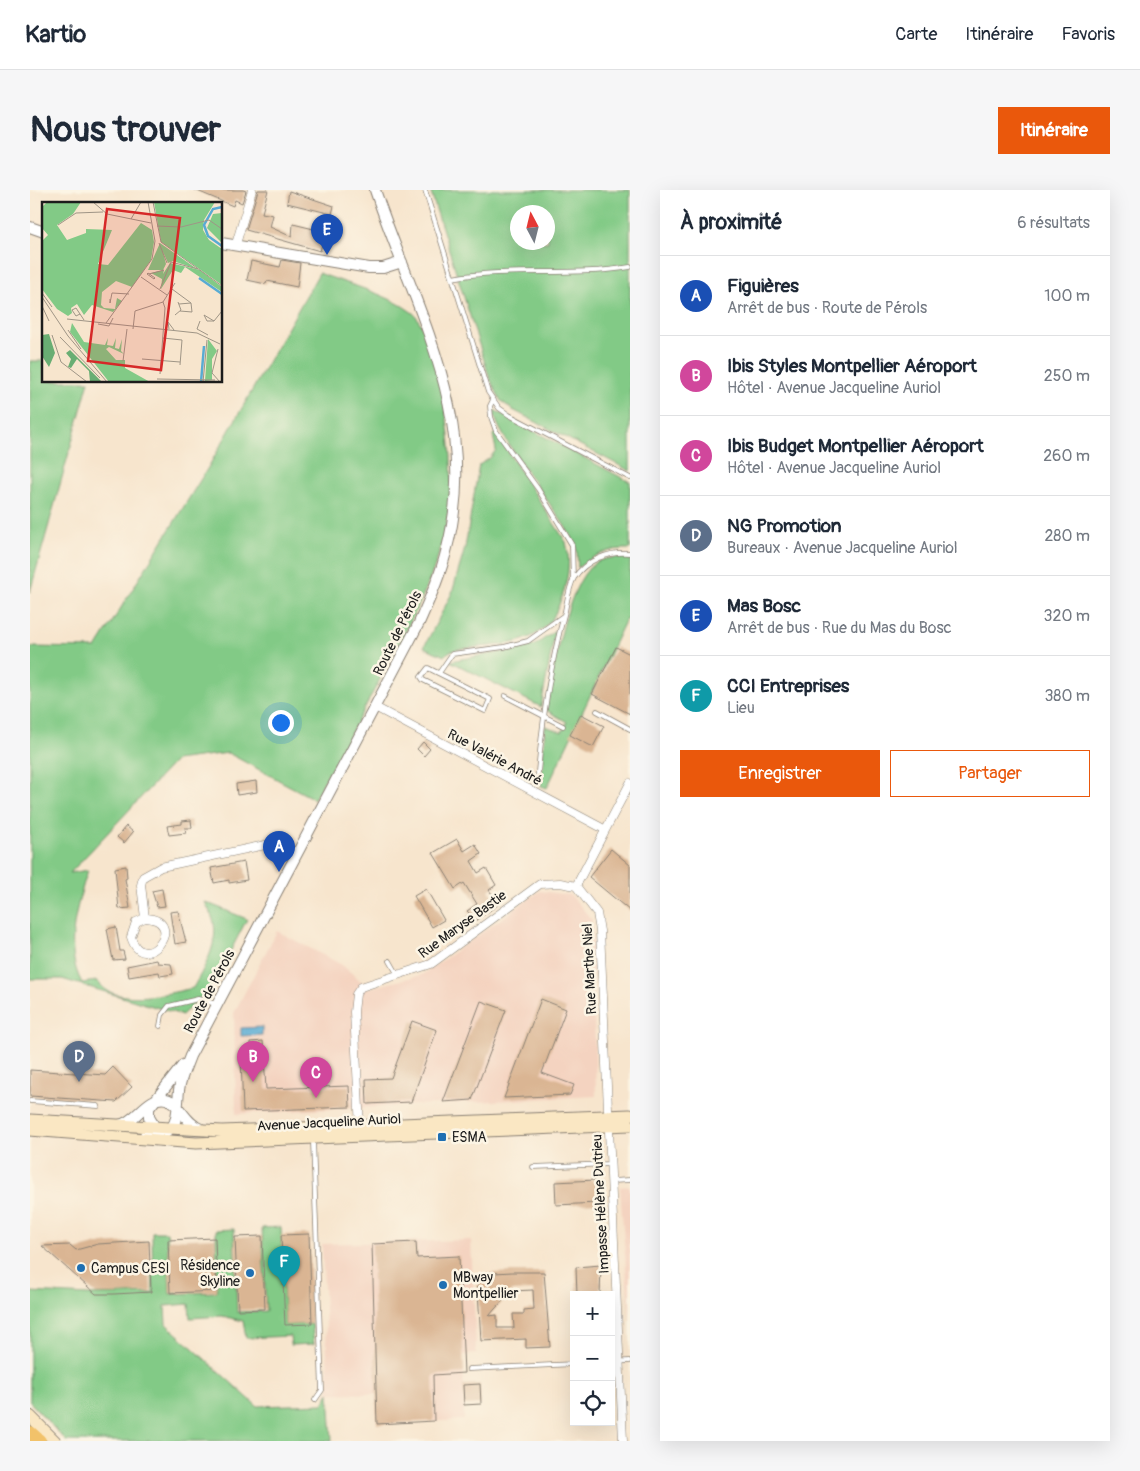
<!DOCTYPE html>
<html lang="fr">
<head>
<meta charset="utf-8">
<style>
  body { margin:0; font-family:Pangolin,sans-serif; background:#f6f6f7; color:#1f2937 }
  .controls { position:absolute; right:15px; bottom:15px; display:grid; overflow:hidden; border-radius:0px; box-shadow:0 5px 20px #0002 }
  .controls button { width:45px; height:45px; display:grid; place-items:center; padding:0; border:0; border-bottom:1px solid #e0e1e3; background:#fff; color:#1f2937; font:25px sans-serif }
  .compass { position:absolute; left:480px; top:15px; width:45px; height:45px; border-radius:50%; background:#fff; box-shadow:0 5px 20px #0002; rotate:353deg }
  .you { position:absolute; left:250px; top:532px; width:18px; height:18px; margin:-12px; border:4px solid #fff; border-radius:50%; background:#1a73e8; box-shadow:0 0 0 8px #1a73e833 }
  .badge { display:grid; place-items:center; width:32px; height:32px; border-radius:50%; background:#ea580c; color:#fff; font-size:16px; font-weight:700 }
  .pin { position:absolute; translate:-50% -41px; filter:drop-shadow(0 1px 2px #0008) }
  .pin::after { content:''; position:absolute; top:26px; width:18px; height:15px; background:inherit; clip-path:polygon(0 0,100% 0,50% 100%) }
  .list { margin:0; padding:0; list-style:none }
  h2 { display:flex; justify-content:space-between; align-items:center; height:65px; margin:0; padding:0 20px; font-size:21px }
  h2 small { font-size:16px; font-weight:400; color:#747a83 }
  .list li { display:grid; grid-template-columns:32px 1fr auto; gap:15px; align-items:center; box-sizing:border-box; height:80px; padding:0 20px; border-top:1px solid #e0e1e3 }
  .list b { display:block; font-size:19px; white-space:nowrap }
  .list p { margin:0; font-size:16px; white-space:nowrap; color:#747a83 }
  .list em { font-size:16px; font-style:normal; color:#747a83 }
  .actions { display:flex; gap:10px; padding:15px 20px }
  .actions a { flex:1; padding:11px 0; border:1px solid #ea580c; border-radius:0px; text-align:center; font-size:18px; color:#ea580c }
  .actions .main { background:#ea580c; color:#fff }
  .icon { flex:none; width:28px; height:28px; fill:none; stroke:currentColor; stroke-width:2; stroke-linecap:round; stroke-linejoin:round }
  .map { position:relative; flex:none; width:600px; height:1251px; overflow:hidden; border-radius:0px }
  header { display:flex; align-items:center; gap:30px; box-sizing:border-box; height:70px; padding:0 25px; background:#fff; border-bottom:1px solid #e0e1e3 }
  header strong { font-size:24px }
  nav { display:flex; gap:28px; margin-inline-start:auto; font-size:18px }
  .intro { display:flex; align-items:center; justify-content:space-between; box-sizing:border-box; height:120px; padding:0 30px }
  h1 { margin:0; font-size:35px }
  .button { padding:12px 22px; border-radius:0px; background:#ea580c; color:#fff; font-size:18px; font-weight:700 }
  main { display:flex; gap:30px; padding:0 30px }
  aside { flex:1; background:#fff; border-radius:0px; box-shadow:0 5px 20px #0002 }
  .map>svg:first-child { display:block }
  .built { fill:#f4d3c0 }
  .green { fill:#82ca86; stroke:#4f7351; fill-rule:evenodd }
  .water { fill:#58abd3; stroke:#3a6478 }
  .building { fill:#dab593; fill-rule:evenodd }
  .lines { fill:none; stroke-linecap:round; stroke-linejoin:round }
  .service-casing { stroke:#8a8074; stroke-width:5.5 }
  .minor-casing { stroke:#8a8074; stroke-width:9 }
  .tertiary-casing { stroke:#8a8074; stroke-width:12 }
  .secondary-casing { stroke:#8a8074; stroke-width:13 }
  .trunk-casing { stroke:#8a8074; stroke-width:16 }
  .service { stroke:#fff; stroke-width:4 }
  .minor { stroke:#fff; stroke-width:8 }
  .tertiary { stroke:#fff; stroke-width:10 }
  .secondary { stroke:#fae7c3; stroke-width:11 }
  .trunk { stroke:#f2c26a; stroke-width:14 }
  .poi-dot { fill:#1f6fb2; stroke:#fcf5e5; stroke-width:2 }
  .labels { text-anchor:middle; stroke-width:5; stroke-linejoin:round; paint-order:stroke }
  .street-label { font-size:14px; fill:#1c1c1c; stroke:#fcf5e5 }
  .poi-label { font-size:14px; fill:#1c1c1c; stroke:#fcf5e5; text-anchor:start }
  .inset-river { fill:none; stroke:#58abd3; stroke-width:2.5 }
  .inset-road { fill:none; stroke:#9f9586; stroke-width:1 }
  .view { fill:#d62828; fill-opacity:0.15; stroke:#d62828; stroke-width:2.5 }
  .inset-edge { fill:none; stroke:#1c1c1c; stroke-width:2.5 }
</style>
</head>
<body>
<header>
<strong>Kartio</strong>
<nav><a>Carte</a><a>Itinéraire</a><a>Favoris</a></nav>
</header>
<div class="intro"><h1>Nous trouver</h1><a class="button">Itinéraire</a></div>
<main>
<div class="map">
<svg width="600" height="1251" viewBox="0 0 600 1251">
  <rect width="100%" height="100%" fill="#fcf5e5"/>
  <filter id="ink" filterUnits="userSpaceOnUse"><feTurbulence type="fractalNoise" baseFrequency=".02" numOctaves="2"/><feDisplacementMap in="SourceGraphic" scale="10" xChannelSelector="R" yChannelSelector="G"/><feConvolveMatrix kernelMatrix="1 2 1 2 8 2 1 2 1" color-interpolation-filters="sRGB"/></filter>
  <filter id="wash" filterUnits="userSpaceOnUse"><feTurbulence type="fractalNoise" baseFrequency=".0096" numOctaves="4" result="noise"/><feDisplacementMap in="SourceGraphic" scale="20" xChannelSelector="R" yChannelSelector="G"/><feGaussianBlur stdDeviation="1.12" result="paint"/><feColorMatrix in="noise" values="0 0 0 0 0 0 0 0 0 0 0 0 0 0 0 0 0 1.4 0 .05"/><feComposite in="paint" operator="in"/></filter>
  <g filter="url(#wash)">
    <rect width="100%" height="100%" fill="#f7e5cd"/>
    <path class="built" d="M510 701 541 705 562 730 566 906 206 924 204 823 247 741 312 775 339 798 392 785Z
      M600 996V1132L590 997Z
      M441 1050 446 1164 433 1165 434 1230 347 1234 346 1204 299 1203 292 1054Z"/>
    <path class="green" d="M400 0H600V281L483 220 471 211 460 189ZM488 22H518V52H488Z
      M289 83C319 95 357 103 383 123 394 131 409 185 412 200 418 233 423 267 421 301 416 369 386 422 355 480 332 523 309 566 284 609L198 563 146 570 40 683 58 680C47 715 33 759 52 793L67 791C70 794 74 799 78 801 100 813 141 803 163 798 173 780 188 755 184 734 183 727 178 719 175 712L217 729 183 795 152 825 32 789H0V457L66 458 179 276Z
      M14 171V191H59L0 402V171Z
      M464 220 600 292V359C580 358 563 365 548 378 547 370 548 359 544 352 531 324 462 242 464 220Z
      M466 243 536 352C541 373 538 389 531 409 517 455 480 454 438 458 429 459 420 459 414 466L394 457 422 403 435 358 449 275 460 268 466 260 463 245Z
      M591 367 600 368V430L596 429 517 598 511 596 515 536 532 542 537 532 516 520C523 485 535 394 565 373 573 368 582 368 591 367Z
      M525 441 511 517 420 471 495 458 505 455Z
      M251 1037 255 1135 282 1134 284 1154 261 1155 260 1146 216 1148 213 1131 192 1126 160 1128 159 1114 135 1116 136 1134 227 1216 293 1214 299 1203 302 1251H36L0 1212V1102L59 1105 123 1103 122 1042H137L140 1104 187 1102 186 1040 204 1039 207 1122 236 1121 232 1038Z"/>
    <path class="water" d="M232 837V845L211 846V838Z"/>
    <g id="blocks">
      <path class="building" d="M165 0H213L216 1 212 13 205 10 203 16Z
        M228 0H238L232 23 243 25 240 37 262 47 263 34 296 42 290 61 216 40Z
        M259 1 304 16 302 24 257 13Z
        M252 70 270 73 267 97 237 91 236 94 217 90 221 71 250 77Z
        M586 457 600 464V524L562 504Z
        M551 524 574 536 563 557 540 545Z
        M393 552 400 559 394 566 387 559Z
        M226 591 227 602 207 605 206 594Z
        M161 630 162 638H155L156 643 139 645 137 636 152 634V631Z
        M96 636 103 642 94 653 87 647Z
        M427 649 434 661 445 654 451 664 441 671 448 683 456 678 466 695 459 700 469 714 421 748 417 743 440 724 437 721 447 714 434 693 425 699 403 663Z
        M581 659 600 675V721L559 687Z
        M214 672 217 690 199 693V690L184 693 181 678Z
        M96 676 97 688 95 689 100 718 89 719 85 678Z
        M132 699 135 716 127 717 122 701Z
        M396 699 414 730 402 737 384 706Z
        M148 721 156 752 145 754 140 722Z
        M86 737 90 761H93L95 769 83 770 77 739Z
        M127 770 128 773 141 774 143 784 130 786 129 782 99 787 97 776Z
        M511 809 536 819 512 883 544 895 540 905 474 908Z
        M451 811 476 820 442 910 413 912Z
        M382 831 407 840 381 912 337 914 336 889 361 888Z
        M233 851 236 899 319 896 320 917 213 921 211 868H221V852Z
        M83 877 102 897 86 912 0 906V880L75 885Z
        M566 990 568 1013 526 1015 525 992Z
        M279 1044 282 1134 255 1135 251 1045Z
        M232 1046 235 1119 208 1120 205 1047Z
        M185 1048 187 1101 140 1103 138 1050Z
        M119 1051 121 1102 84 1104H66L12 1056 40 1055 46 1060 68 1054Z
        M386 1052 387 1068 429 1066 434 1183 403 1185 404 1231 347 1234 342 1054Z
        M571 1075 570 1105H547L546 1077Z
        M482 1082H514L520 1157 496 1158V1149L451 1151 447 1084ZM503 1100 504 1119 494 1120V1124H483L484 1138H467V1125L459 1126 465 1119 482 1101Z
        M450 1194 451 1214 434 1215 433 1195Z"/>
    </g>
  </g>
  <g filter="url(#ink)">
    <use href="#blocks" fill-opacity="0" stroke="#8a8074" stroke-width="1"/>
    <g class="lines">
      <defs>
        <path id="service" d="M395 0 458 202 469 218 479 225 600 288
          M422 88C481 77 541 87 600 77
          M463 210 460 216 461 227 466 241 508 299 542 355 543 389
          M398 478 460 509 455 521 393 490 391 487Z
          M409 483 422 464 474 457 498 451 533 426
          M475 506 533 536
          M567 521 600 539
          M507 593C512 535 519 478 535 421 537 411 539 397 544 388 556 370 579 361 600 363
          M360 771 368 785
          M130 836 132 825 139 816 168 809 186 814
          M0 911 68 916
          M283 951 292 1200 285 1210
          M503 977 581 974
          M582 991 600 990
          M581 1172 600 1171
          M439 1179 544 1174"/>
        <path id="minor" d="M206 54 222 0
          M345 517 574 639
          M546 696 600 593
          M115 728 106 732 101 747C114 789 160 730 115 728L111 695 113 687 131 677 235 655 246 654 268 663
          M330 938 324 822 326 804 331 797 401 774 510 694 530 693 546 696 567 723 570 741 593 1251"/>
        <path id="tertiary" d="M0 37 14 42
          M191 53 339 78H353L372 72
          M89 935C107 932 117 905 136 909 149 911 154 933 171 939
          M127 941 119 927V918L153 875
          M115 945C151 945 146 928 149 900 150 889 156 877 160 866L389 433C400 408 411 384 417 358 451 228 385 119 345 0"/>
        <path id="secondary" d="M0 930 192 941 600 925
          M0 940 166 953 600 935
          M0 1226 25 1251"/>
        <path id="trunk" d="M0 1243 9 1251"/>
      </defs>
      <use href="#service" class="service-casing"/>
      <use href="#minor" class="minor-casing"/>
      <use href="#tertiary" class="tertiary-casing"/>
      <use href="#secondary" class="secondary-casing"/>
      <use href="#trunk" class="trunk-casing"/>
      <use href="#service" class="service"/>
      <use href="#minor" class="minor"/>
      <use href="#tertiary" class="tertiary"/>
      <use href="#secondary" class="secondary"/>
      <use href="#trunk" class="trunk"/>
    </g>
  </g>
  <g class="poi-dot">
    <rect x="407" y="942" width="10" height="10" rx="2.5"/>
    <circle cx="51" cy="1078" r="5"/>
    <circle cx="220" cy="1083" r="5"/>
    <circle cx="413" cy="1095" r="5"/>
  </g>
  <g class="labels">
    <g class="street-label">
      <text transform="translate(367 443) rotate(-64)" y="5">Route de Pérols</text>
      <text transform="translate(465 567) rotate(28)" y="5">Rue Valérie André</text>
      <text transform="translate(432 734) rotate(-36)" y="5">Rue Maryse Bastie</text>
      <text transform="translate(559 779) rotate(-93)" y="5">Rue Marthe Niel</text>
      <text transform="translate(179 801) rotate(-62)" y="5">Route de Pérols</text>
      <text transform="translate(299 932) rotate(-3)" y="5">Avenue Jacqueline Auriol</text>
      <text transform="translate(570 1014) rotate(-93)" y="5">Impasse Hélène Dutrieu</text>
    </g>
    <g class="poi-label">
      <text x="422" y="952">ESMA</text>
      <text x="210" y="1080" text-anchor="end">Résidence<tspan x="210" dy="16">Skyline</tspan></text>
      <text x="61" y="1083">Campus CESI</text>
      <text x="423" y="1092">MBway<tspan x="423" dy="16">Montpellier</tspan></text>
    </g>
  </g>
  <g transform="translate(12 12)">
    <rect width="180" height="180" fill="#f7e5cd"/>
    <path d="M5 0H39L31 12 15 23 25 38 44 31V27L70 28 56 62 66 63 99 21 110 28 112 40 109 58 90 85 74 79 60 90 59 103 62 106 73 107 75 96 80 99 71 110 50 103 42 113 35 102 29 106 30 111 26 114 15 107 0 87V39L6 33 0 26V5ZM112 0H173L162 18 161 28 167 38 180 47V83L119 40ZM180 11V41L165 26 171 12ZM118 41 155 67 131 59 126 61 121 50 124 62 121 68H106ZM128 61 158 68 180 85V90L143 65 139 71 131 68 119 87 120 77 109 71 122 68 121 72ZM30 121 42 140 63 143 66 136 65 143 71 144 74 136 73 146 77 147 80 137 79 149 82 152 67 145 64 147 74 158H83V166L108 180H67L28 130ZM166 137 175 149 170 157V178L163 179Z" fill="#82ca86"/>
    <path d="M7 132 13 151 7 165 0 154V133ZM28 148 60 180H48L47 169 35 157 29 166 26 165 29 157 24 151Z" fill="#69ae73"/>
    <path class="inset-river" d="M180 5 171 7 162 23 166 34 180 44M157 76 180 92M159 180 162 144"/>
    <path class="inset-road" d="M51 0 65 12 109 21M111 0 119 40 180 84M89 17 99 0M16 23 34 11 61 10M115 24 139 25 167 18 180 27M117 41 125 61M105 72 106 71 113 76 112 77ZM107 72 122 68M99 75 125 93M118 87 129 60 156 67M130 87 149 101 137 102M0 91 10 105M0 95 26 134 65 180M68 97V101L70 91 87 92M121 100 133 81M0 104 7 119M138 109 150 110 149 101M38 112 34 114 30 108 34 106 42 118M133 113 139 108 136 100M25 117 155 131 178 142M158 119 155 127 166 133M172 119 162 113 165 119H172L180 109M64 121 110 57 113 39 106 0M56 122 67 124 71 116M91 127 93 109 121 100M127 127 126 120 132 128M26 128 39 147M10 133 19 160 45 180M18 135 58 176M121 136 140 138 138 163M176 147 170 171 178 180M100 157 138 160M81 159 85 127M118 172 123 106 121 100M115 177 173 178M161 180 165 138"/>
    <path class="view" d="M65 7 138 16 119 168 46 159Z"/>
    <rect width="180" height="180" class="inset-edge"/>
  </g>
</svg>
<div class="controls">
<button>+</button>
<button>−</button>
<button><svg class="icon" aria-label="locate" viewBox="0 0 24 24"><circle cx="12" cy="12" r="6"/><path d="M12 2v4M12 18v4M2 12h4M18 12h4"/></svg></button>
</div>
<svg class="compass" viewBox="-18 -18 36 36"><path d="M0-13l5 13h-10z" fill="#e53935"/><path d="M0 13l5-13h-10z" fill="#747a83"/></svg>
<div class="you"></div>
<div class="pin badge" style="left:249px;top:682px;background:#1a4fb4">A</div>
<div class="pin badge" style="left:223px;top:892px;background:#d1479c">B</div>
<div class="pin badge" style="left:286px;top:908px;background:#d1479c">C</div>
<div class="pin badge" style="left:49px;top:892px;background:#5c6f8a">D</div>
<div class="pin badge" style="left:297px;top:65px;background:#1a4fb4">E</div>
<div class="pin badge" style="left:254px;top:1097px;background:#0f9aa8">F</div>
</div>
<aside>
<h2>À proximité<small>6 résultats</small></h2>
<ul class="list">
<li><span class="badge" style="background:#1a4fb4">A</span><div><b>Figuières</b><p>Arrêt de bus · Route de Pérols</p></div><em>100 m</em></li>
<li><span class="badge" style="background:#d1479c">B</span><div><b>Ibis Styles Montpellier Aéroport</b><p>Hôtel · Avenue Jacqueline Auriol</p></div><em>250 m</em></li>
<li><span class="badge" style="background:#d1479c">C</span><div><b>Ibis Budget Montpellier Aéroport</b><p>Hôtel · Avenue Jacqueline Auriol</p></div><em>260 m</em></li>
<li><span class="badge" style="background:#5c6f8a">D</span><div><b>NG Promotion</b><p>Bureaux · Avenue Jacqueline Auriol</p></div><em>280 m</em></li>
<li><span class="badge" style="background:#1a4fb4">E</span><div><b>Mas Bosc</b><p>Arrêt de bus · Rue du Mas du Bosc</p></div><em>320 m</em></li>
<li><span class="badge" style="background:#0f9aa8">F</span><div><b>CCI Entreprises</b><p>Lieu</p></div><em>380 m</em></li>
</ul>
<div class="actions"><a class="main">Enregistrer</a><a>Partager</a></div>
</aside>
</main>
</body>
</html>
